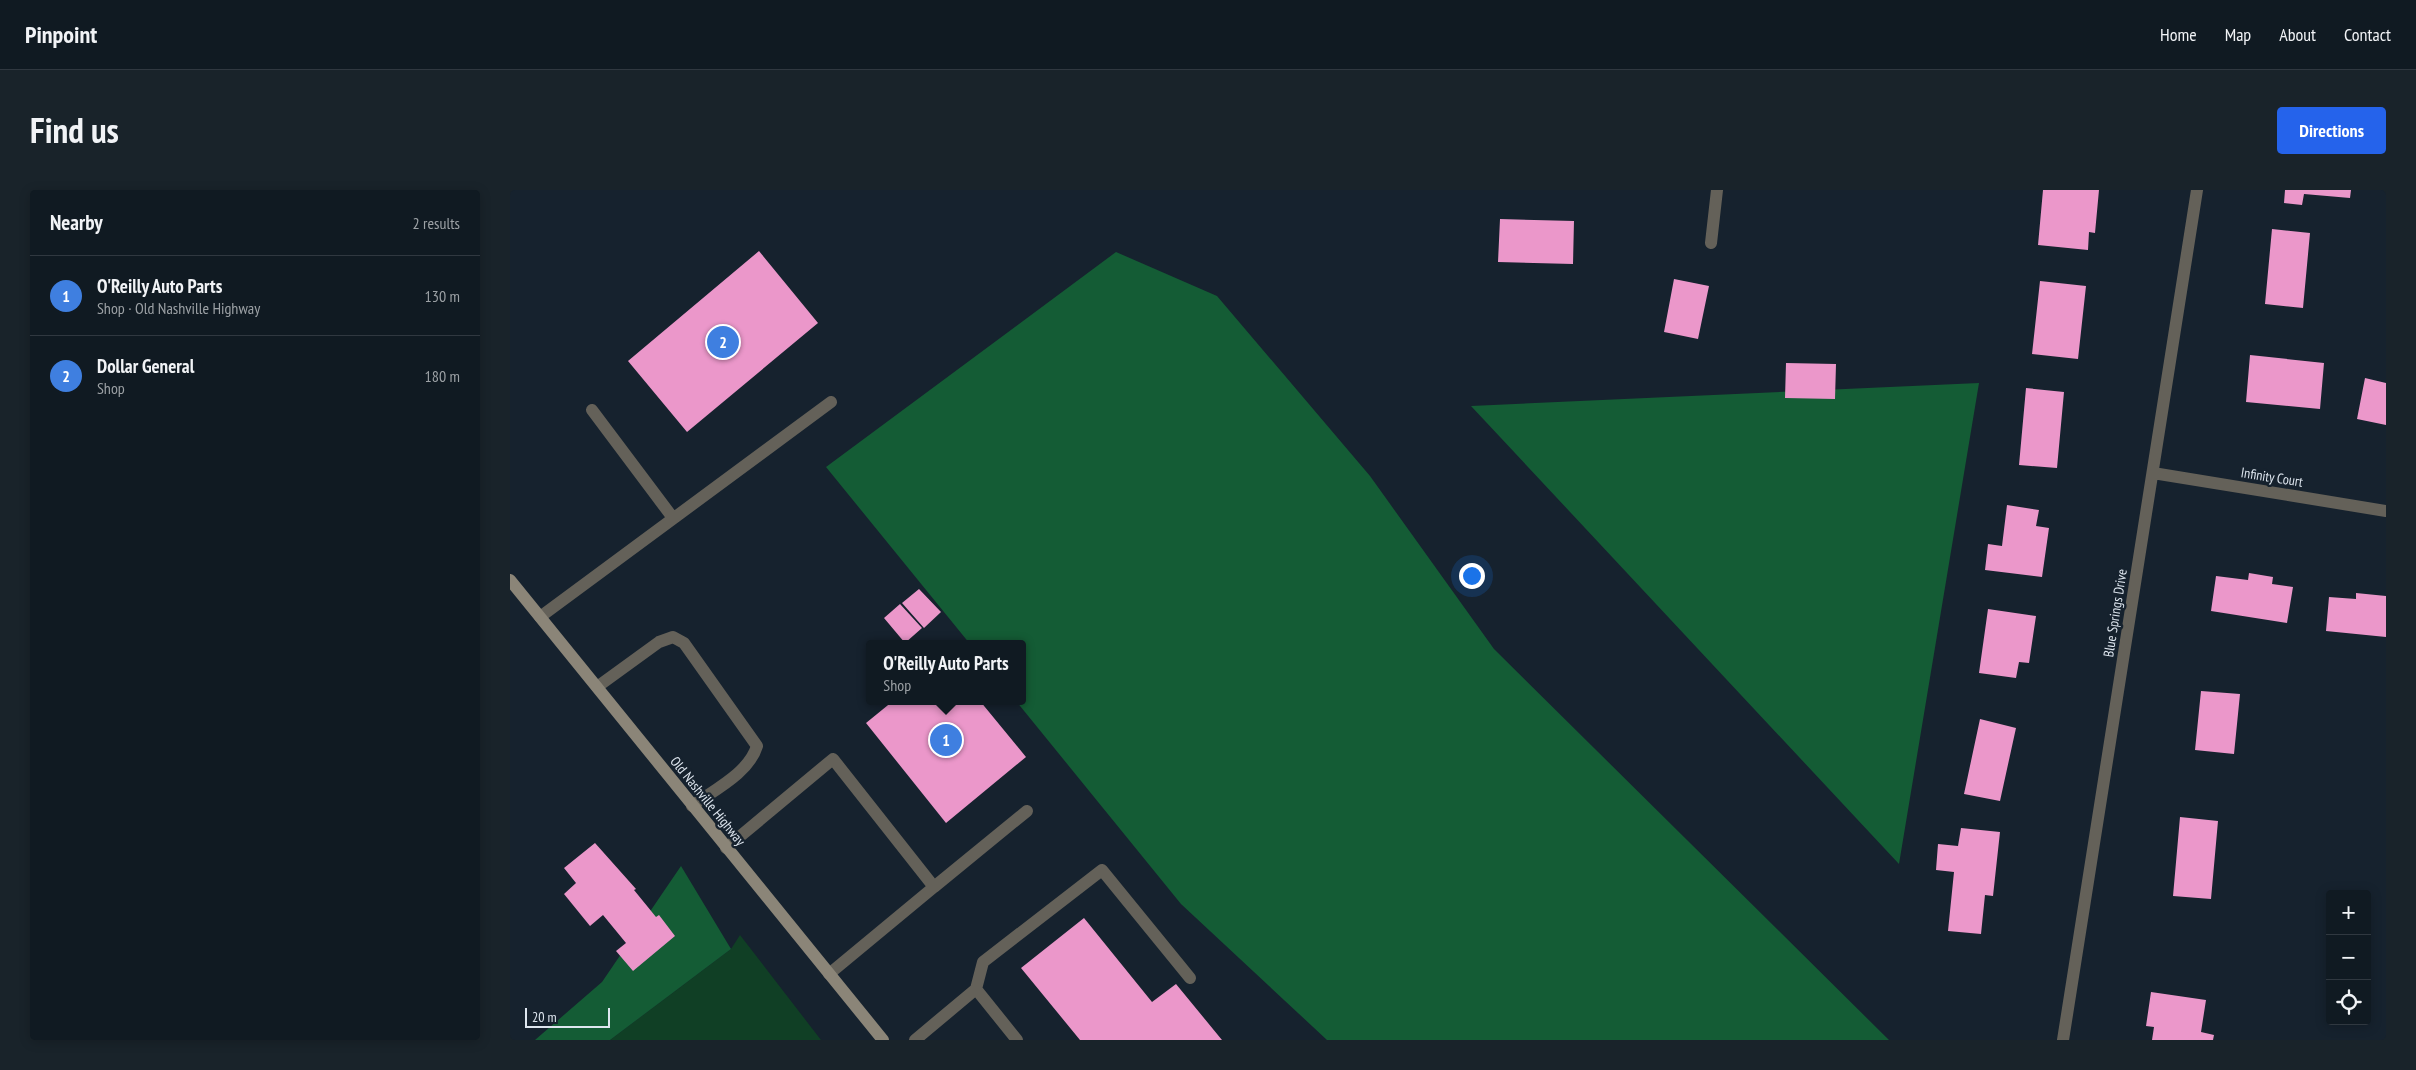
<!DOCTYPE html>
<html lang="en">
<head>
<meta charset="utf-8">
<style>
  body { margin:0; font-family:"PT Sans Narrow",sans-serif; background:#19232a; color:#f1f3f6 }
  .controls { position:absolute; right:15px; bottom:15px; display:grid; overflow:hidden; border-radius:5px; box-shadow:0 2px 12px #0003 }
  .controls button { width:45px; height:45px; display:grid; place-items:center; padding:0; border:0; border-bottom:1px solid #303840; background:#101a22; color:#f1f3f6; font:25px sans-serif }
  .scale { position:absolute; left:15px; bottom:12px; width:85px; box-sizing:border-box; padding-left:5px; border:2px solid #dee6ef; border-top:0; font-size:14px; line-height:18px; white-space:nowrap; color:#dee6ef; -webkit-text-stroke:4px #16222e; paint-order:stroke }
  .you { position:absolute; left:961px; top:385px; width:18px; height:18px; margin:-12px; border:4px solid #fff; border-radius:50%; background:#1a73e8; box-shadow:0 0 0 8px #1a73e833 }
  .badge { display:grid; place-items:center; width:32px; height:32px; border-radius:50%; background:#2563eb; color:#fff; font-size:16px; font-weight:700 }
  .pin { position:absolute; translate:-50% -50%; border:2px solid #fff; box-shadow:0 1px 5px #0006 }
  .popup { position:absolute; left:356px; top:450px; width:160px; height:65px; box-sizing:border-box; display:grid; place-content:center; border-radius:5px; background:#101a22; filter:drop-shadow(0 1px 4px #0005); font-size:16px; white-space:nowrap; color:#9ca1a5 }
  .popup b { font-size:19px; color:#f1f3f6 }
  .popup::after { content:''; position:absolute; left:50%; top:100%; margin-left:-10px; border:10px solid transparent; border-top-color:#101a22 }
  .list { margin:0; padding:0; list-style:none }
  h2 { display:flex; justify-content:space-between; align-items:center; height:65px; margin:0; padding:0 20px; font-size:21px }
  h2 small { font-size:16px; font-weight:400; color:#9ca1a5 }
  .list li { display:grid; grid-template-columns:32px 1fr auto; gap:15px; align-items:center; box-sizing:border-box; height:80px; padding:0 20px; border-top:1px solid #303840 }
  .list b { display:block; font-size:19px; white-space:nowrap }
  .list p { margin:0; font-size:16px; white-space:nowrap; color:#9ca1a5 }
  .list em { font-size:16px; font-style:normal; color:#9ca1a5 }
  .icon { flex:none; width:28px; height:28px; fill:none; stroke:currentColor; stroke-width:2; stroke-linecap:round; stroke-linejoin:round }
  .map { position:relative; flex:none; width:1876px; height:850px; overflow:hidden; border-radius:5px }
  header { display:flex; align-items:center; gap:30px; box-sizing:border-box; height:70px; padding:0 25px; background:#101a22; border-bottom:1px solid #303840 }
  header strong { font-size:24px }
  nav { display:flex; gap:28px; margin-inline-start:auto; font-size:18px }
  .intro { display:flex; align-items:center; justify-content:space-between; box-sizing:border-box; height:120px; padding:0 30px }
  h1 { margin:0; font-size:35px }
  .button { padding:12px 22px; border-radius:5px; background:#2563eb; color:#fff; font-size:18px; font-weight:700 }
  main { display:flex; gap:30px; padding:0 30px }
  aside { flex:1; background:#101a22; border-radius:5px; box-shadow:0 2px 12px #0003 }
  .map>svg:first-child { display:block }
  .green { fill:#103f25 }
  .forest { fill:#145c35 }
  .building { fill:#eb97ca }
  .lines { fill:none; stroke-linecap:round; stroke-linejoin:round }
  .service { stroke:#646159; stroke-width:12 }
  .minor { stroke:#646159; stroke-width:12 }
  .secondary { stroke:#8b8578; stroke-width:12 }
  .labels { text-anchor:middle; stroke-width:5; stroke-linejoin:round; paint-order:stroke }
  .street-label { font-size:14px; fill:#dee6ef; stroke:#16222e }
</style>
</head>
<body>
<header>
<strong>Pinpoint</strong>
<nav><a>Home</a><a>Map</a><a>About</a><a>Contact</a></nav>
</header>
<div class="intro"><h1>Find us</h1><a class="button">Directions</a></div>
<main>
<aside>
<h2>Nearby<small>2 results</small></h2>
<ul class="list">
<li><span class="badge" style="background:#3f7fe0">1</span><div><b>O'Reilly Auto Parts</b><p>Shop · Old Nashville Highway</p></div><em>130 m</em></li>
<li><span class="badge" style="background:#3f7fe0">2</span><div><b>Dollar General</b><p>Shop</p></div><em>180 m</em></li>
</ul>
</aside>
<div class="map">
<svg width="1876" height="850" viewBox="0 0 1876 850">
  <rect width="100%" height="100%" fill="#16222e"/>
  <path class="green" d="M230 745 311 850H100L221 759Z"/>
  <path class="forest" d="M606 62 707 106 860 286 984 459 1379 850H817L671 714 506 511H512V454H460L316 277Z
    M1469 193 1389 674 961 216Z
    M171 676 221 759 100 850H25L92 792Z"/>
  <path class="building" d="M1533 0H1589L1585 43 1579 42 1578 60 1528 55Z
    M1775 0H1841L1840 8 1794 4 1792 15 1774 13Z
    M990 29 1064 31 1063 74 988 72Z
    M1762 39 1800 43 1793 118 1755 114Z
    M249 61 308 133 177 242 118 171Z
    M1164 89 1199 96 1188 149 1154 142Z
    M1530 91 1576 96 1568 169 1522 164Z
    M1740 165 1814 173 1810 219 1736 212Z
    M1276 173 1326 174 1325 209 1275 208Z
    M1855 188 1876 193V235L1847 229Z
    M1516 198 1554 202 1547 278 1509 275Z
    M1497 315 1529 320 1526 336 1539 338 1532 387 1475 380 1478 354 1492 356Z
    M1739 383 1763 387 1762 394 1783 397 1777 433 1701 421 1706 386 1738 390Z
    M409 399 431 422 414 438 392 413Z
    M1846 403 1876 406V447L1816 441 1819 407 1846 409Z
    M390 414 412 438 395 453 374 428Z
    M1478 419 1526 426 1519 473 1509 472 1506 488 1469 483Z
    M1691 501 1730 504 1724 564 1685 560Z
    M383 511H470L516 567 436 633 356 533Z
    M1470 529 1506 538 1490 611 1454 604Z
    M1670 627 1708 631 1701 709 1663 706Z
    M1451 638 1490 642 1483 706 1475 705 1471 744 1438 741 1444 682 1426 680 1428 654 1448 656Z
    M85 653 126 699 124 700 146 727 149 725 165 746 123 781 106 761 116 753 93 725 80 736 54 704 66 693 54 678Z
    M574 728 642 812 666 794 712 850H570L511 778Z
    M1641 802 1696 810 1691 842 1704 845 1703 850H1642L1644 837 1636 836Z"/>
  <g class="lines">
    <path class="service" d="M1201 53 1207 0
      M82 220 163 328
      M30 427 321 212
      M87 497 149 452 163 447 174 453 247 556C239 583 204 600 182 616
      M216 658 323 569 424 697 319 784
      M424 697 517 621
      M466 799 507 850
      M405 850 466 799 473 772 592 680 680 788"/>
    <path class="minor" d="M1643 283 1876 321
      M1553 850 1687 0"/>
    <path class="secondary" d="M0 390 373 850"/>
  </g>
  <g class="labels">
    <g class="street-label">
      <text transform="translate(1762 287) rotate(9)" y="5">Infinity Court</text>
      <text transform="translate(1605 423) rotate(-81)" y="5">Blue Springs Drive</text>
      <text transform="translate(198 611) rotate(51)" y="5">Old Nashville Highway</text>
    </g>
  </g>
</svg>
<div class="controls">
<button>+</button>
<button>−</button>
<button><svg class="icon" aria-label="locate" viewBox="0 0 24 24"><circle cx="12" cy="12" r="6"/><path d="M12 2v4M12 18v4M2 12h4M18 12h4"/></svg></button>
</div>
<div class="scale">20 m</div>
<div class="you"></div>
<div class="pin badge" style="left:436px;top:550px;background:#3f7fe0">1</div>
<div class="popup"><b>O'Reilly Auto Parts</b>Shop</div>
<div class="pin badge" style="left:213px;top:152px;background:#3f7fe0">2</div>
</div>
</main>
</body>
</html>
